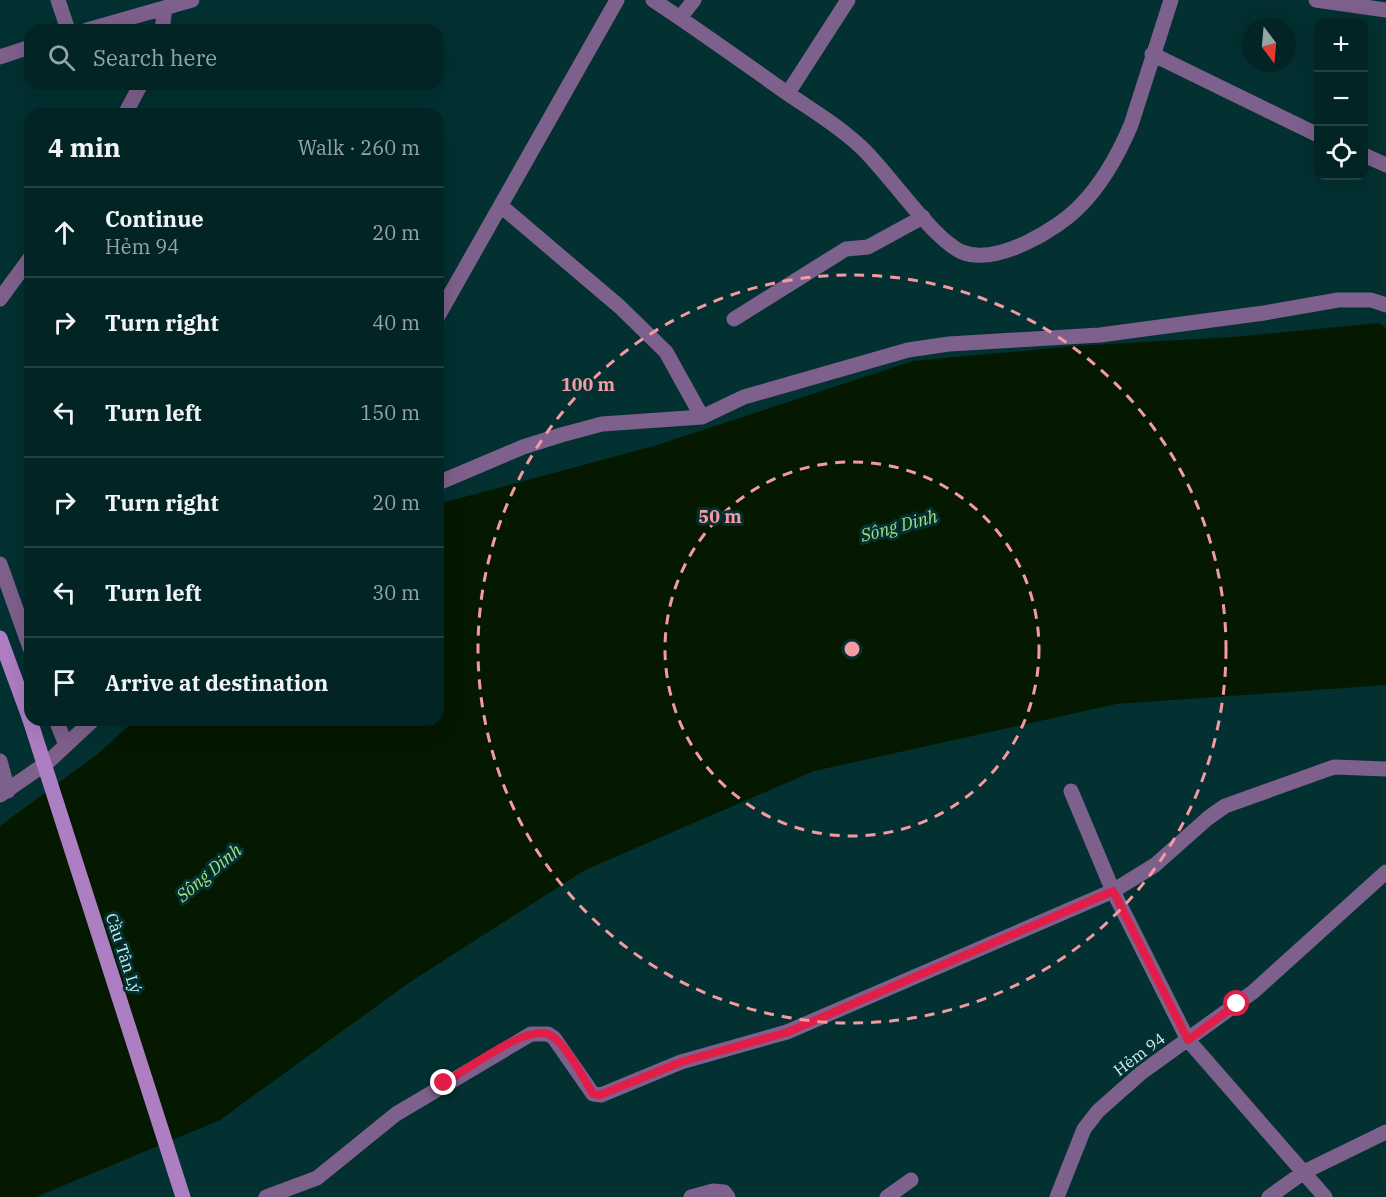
<!DOCTYPE html>
<html lang="en">
<head>
<meta charset="utf-8">
<style>
  body { margin:0; font-family:"IBM Plex Serif",serif; background:#0c2c2d; color:#f1f3f6 }
  .controls { position:absolute; right:18px; top:18px; display:grid; overflow:hidden; border-radius:12px; box-shadow:0 6px 24px #0002 }
  .controls button { width:54px; height:54px; display:grid; place-items:center; padding:0; border:0; border-bottom:2px solid #234142; background:#022425; color:#f1f3f6; font:30px sans-serif }
  .compass { position:absolute; left:1242px; top:18px; width:54px; height:54px; border-radius:50%; background:#022425; box-shadow:0 6px 24px #0002; rotate:164deg }
  .stop { position:absolute; width:18px; height:18px; margin:-14px; border:4px solid #e11d48; border-radius:50%; background:#fff }
  .stop.end { background:#e11d48; border-color:#fff; box-shadow:0 2px 6px #0008 }
  .list { margin:0; padding:0; list-style:none }
  h2 { display:flex; justify-content:space-between; align-items:center; height:78px; margin:0; padding:0 24px; font-size:26px }
  h2 small { font-size:20px; font-weight:400; color:#96a4a7 }
  .list li { display:grid; grid-template-columns:39px 1fr auto; gap:18px; align-items:center; box-sizing:border-box; height:90px; padding:0 24px; border-top:2px solid #234142 }
  .list b { display:block; font-size:22px; white-space:nowrap }
  .list p { margin:0; font-size:20px; white-space:nowrap; color:#96a4a7 }
  .list em { font-size:20px; font-style:normal; color:#96a4a7 }
  .icon { flex:none; width:33px; height:33px; fill:none; stroke:currentColor; stroke-width:2; stroke-linecap:round; stroke-linejoin:round }
  .map { position:relative; flex:none; width:1386px; height:1197px; overflow:hidden }
  .search { position:absolute; background:#022425; box-shadow:0 6px 24px #0002; left:24px; top:24px; width:420px; height:66px; display:flex; align-items:center; gap:15px; box-sizing:border-box; padding:0 21px; border-radius:18px; color:#96a4a7; font-size:22px }
  .panel { position:absolute; background:#022425; box-shadow:0 6px 24px #0002; left:24px; top:108px; width:420px; height:618px; border-radius:18px }
  .map>svg:first-child { display:block }
  .water { fill:#051800 }
  .lines { fill:none; stroke-linecap:round; stroke-linejoin:round }
  .street { stroke:#7e608c; stroke-width:15 }
  .secondary { stroke:#ae7ec3; stroke-width:15 }
  .secondary-bridge { stroke:#ae7ec3; stroke-width:15 }
  .route { stroke:#e11d48; stroke-width:8 }
  .ring { fill:none; stroke:#f49aa1; stroke-width:3; stroke-dasharray:10 8 }
  .labels { text-anchor:middle; stroke-width:6; stroke-linejoin:round; paint-order:stroke }
  .street-label { font-size:16px; fill:#ccf1f0; stroke:#033031 }
  .water-label { font-size:18px; font-style:italic; fill:#a2dd81; stroke:#033031 }
  .centre { fill:#f49aa1; stroke:#033031; stroke-width:3 }
  .ring-label { font-size:18px; text-anchor:middle; font-weight:bold; fill:#f49aa1; stroke:#033031; stroke-width:6; stroke-linejoin:round; paint-order:stroke }
</style>
</head>
<body>
<div class="map">
<svg width="1386" height="1197" viewBox="0 0 1386 1197">
  <rect width="100%" height="100%" fill="#033031"/>
  <path class="water" d="M1379 323 1386 328V685L1116 704 814 771 585 870 407 984 220 1120 36 1197H0V826L99 753 135 720H438V504L654 446 913 361 1075 346 1232 337Z"/>
  <g class="lines">
    <path class="street" d="M58 0 68 30
      M653 0C697 29 740 60 784 91 810 109 838 125 861 147 888 172 932 239 962 252 996 266 1057 230 1080 206 1102 184 1119 153 1131 125L1171 0
      M1316 0 1386 10
      M680 18 694 0
      M87 30 192 0
      M162 30 165 8
      M1152 54 1318 135
      M0 57 30 47
      M788 93 848 0
      M125 114 141 84
      M1364 155 1386 165
      M501 206 620 307 666 352 702 417
      M0 299 30 258
      M438 316 617 0
      M734 319 846 249 868 247 923 217
      M438 483 523 447 561 435 602 424 702 417 744 397 908 350 949 344 1100 335 1264 313 1338 300H1371L1386 305
      M0 564 30 648
      M56 720 66 745
      M0 761 8 791
      M1071 791 1113 891 1188 1040 1325 1197
      M0 795 48 762 93 720
      M266 1197 317 1178 396 1114 531 1034H548L554 1038 593 1094 601 1095 681 1062 787 1032 1113 891 1155 865 1208 818 1225 806 1334 767 1386 769
      M691 1197 713 1191 724 1192 728 1197
      M887 1197 911 1180
      M1057 1197 1084 1129 1098 1111 1141 1073 1253 992 1386 872
      M1269 1197 1304 1172 1386 1132"/>
    <path class="secondary" d="M0 638 30 720"/>
    <path class="secondary-bridge" d="M30 720 183 1197"/>
  </g>
  <g class="lines">
    <path class="route" d="M444 1083C465 1071 526 1025 548 1034 564 1040 584 1079 593 1094L600 1095 681 1062 788 1032 1113 891 1188 1040 1237 1004"/>
  </g>
  <g class="ring">
    <circle cx="852" cy="649" r="187"/>
    <circle cx="852" cy="649" r="374"/>
  </g>
  <g class="labels">
    <g class="street-label">
      <text transform="translate(124 953) rotate(72)" y="6">Cầu Tân Lý</text>
      <text transform="translate(1139 1054) rotate(-37)" y="6">Hẻm 94</text>
    </g>
    <g class="water-label">
      <text transform="translate(899 526) rotate(-15)" y="6">Sông Dinh</text>
      <text transform="translate(209 873) rotate(-40)" y="6">Sông Dinh</text>
    </g>
  </g>
  <circle cx="852" cy="649" r="9" class="centre"/>
  <g class="ring-label">
    <text x="588" y="391">100 m</text>
    <text x="720" y="523">50 m</text>
  </g>
</svg>
<div class="controls">
<button>+</button>
<button>−</button>
<button><svg class="icon" aria-label="locate" viewBox="0 0 24 24"><circle cx="12" cy="12" r="6"/><path d="M12 2v4M12 18v4M2 12h4M18 12h4"/></svg></button>
</div>
<svg class="compass" viewBox="-18 -18 36 36"><path d="M0-13l5 13h-10z" fill="#e53935"/><path d="M0 13l5-13h-10z" fill="#96a4a7"/></svg>
<div class="stop" style="left:1237px;top:1004px"></div>
<div class="stop end" style="left:444px;top:1083px"></div>
<div class="search"><svg class="icon" aria-label="search" viewBox="0 0 24 24"><circle cx="10" cy="10" r="6"/><path d="M15 15l6 6"/></svg>Search here</div>
<section class="panel">
<h2>4 min<small>Walk · 260 m</small></h2>
<ul class="list">
<li><svg class="icon" aria-label="ahead" viewBox="0 0 24 24"><path d="M12 20V5M6 11l6-6 6 6"/></svg><div><b>Continue</b><p>Hẻm 94</p></div><em>20 m</em></li>
<li><svg class="icon" aria-label="right" viewBox="0 0 24 24"><path d="M7 20v-9h11M14 6l5 5-5 5"/></svg><div><b>Turn right</b></div><em>40 m</em></li>
<li><svg class="icon" aria-label="left" viewBox="0 0 24 24"><path d="M17 20v-9H6M10 6l-5 5 5 5"/></svg><div><b>Turn left</b></div><em>150 m</em></li>
<li><svg class="icon" aria-label="right" viewBox="0 0 24 24"><path d="M7 20v-9h11M14 6l5 5-5 5"/></svg><div><b>Turn right</b></div><em>20 m</em></li>
<li><svg class="icon" aria-label="left" viewBox="0 0 24 24"><path d="M17 20v-9H6M10 6l-5 5 5 5"/></svg><div><b>Turn left</b></div><em>30 m</em></li>
<li><svg class="icon" aria-label="arrive" viewBox="0 0 24 24"><path d="M6 21V4h12l-3 4 3 4H6"/></svg><div><b>Arrive at destination</b></div></li>
</ul>
</section>
</div>
</body>
</html>
